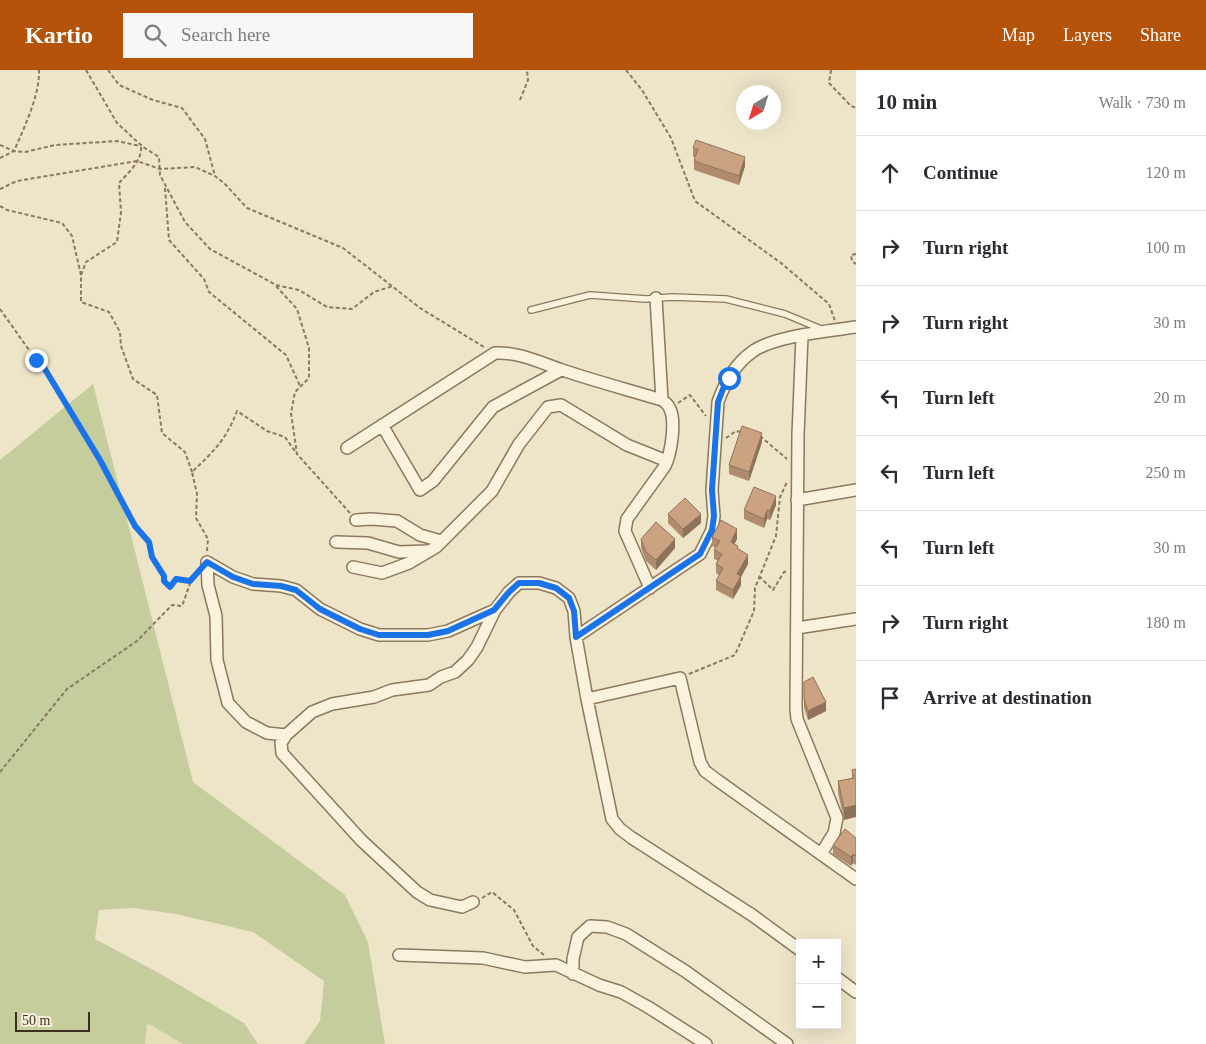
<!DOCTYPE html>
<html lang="en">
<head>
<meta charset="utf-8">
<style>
  body { margin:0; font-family:"Times New Roman",serif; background:#f7f7f7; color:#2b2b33 }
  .controls { position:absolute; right:15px; bottom:15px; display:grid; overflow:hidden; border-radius:0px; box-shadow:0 5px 20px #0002 }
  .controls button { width:45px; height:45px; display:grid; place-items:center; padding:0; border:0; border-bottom:1px solid #e1e1e2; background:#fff; color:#2b2b33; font:25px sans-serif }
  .compass { position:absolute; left:736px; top:15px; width:45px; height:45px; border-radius:50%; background:#fff; box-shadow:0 5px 20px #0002; rotate:218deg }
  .scale { position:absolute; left:15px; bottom:12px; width:75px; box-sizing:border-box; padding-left:5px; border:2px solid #3c2f21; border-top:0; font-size:14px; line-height:18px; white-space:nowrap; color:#3c2f21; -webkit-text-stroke:4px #f6efd9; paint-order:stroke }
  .stop { position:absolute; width:15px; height:15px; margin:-11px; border:4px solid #1a73e8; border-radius:50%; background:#fff }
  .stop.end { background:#1a73e8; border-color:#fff; box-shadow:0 1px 5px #0008 }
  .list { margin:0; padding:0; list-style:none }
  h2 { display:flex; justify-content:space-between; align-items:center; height:65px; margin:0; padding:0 20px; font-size:21px }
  h2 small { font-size:16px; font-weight:400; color:#7c7c81 }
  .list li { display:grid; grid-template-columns:32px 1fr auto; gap:15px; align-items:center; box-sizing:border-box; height:75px; padding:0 20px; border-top:1px solid #e1e1e2 }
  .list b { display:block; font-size:19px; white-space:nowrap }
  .list em { font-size:16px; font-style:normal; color:#7c7c81 }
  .icon { flex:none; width:28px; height:28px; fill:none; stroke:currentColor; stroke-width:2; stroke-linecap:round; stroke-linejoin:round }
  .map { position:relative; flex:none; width:856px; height:974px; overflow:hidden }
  header { display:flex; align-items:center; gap:30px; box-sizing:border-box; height:70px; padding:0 25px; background:#b45309; color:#fff }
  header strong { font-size:24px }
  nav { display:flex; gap:28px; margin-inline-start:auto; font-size:18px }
  .search { width:350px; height:45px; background:#f7f7f7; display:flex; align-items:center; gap:12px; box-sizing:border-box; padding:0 18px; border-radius:0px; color:#7c7c81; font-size:19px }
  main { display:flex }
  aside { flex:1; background:#fff }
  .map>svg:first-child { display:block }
  .farmland { fill:#e4dfb7 }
  .green { fill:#c5cd9d }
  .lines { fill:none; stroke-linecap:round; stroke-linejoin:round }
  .lane-casing { stroke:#8b785e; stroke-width:8 }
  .street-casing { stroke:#8b785e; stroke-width:14 }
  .path { stroke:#8b785e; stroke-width:2; stroke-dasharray:4 2.5; stroke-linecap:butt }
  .lane { stroke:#f9f2dd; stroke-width:5.5 }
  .street { stroke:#f9f2dd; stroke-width:11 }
  .wall { fill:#af8c6e }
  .shaded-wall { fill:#8f725a }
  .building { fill:#cca380; stroke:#8f725a }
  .route { stroke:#1a73e8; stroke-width:6 }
</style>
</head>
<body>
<header>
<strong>Kartio</strong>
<div class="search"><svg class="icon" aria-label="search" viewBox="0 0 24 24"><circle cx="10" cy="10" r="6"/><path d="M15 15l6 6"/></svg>Search here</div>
<nav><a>Map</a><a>Layers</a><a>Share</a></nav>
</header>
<main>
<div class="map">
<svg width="856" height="974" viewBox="0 0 856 974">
  <rect width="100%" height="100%" fill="#eee5c9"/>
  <path class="farmland" d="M147 953 183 974H145Z"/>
  <path class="green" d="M93 314 193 712 345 825 368 872 385 974H304L320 951 324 911 253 862 176 844 133 838 99 840 95 869 157 902 244 953 258 974H183L147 953 145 974H0V390Z"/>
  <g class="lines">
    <defs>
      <path id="lane" d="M531 240 590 225 646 229 672 227 726 229 785 244 821 259"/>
      <path id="street" d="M656 228 662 330
        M802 266 798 365 796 639 797 649 837 748 834 763 821 784
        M382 355 420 420 433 411 493 337 561 300
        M347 378 495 283C519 282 539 292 562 300 595 311 629 320 662 330 665 332 669 336 670 339 676 352 671 384 665 396L627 449 625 461 650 518
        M797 430 856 420
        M356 450 371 449 397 451 420 465 441 471
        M336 472 368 473 399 482 427 481
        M207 492 233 507 253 514 281 516 296 520 320 539 360 559 379 565H428L448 561 495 540
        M207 492 208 515 216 546 217 590 228 633 246 652 267 663 286 665
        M353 497 382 503 409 493 436 477 492 421 519 374 548 337 561 335 627 375 667 391
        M797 558 856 549
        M576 567 700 484 712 460 714 446 712 420 718 332C725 312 735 294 752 282 773 266 829 261 856 257
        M587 629 680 608 700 692 705 701 717 710 856 809
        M473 832 462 837 430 830 417 822 361 770 282 683 281 673 286 665 312 642 332 634 374 627 392 620 429 615 441 607 455 602 468 590 477 577 495 540 509 522 519 513H539L556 518 569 528 574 541 576 567 587 629 612 749 620 759 632 768 752 845 800 880
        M399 885 483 888 525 897 556 895 599 915 621 922 648 937 706 974
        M573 904V889L578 867 590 856 607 857 626 864 685 901 787 974
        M837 908 856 922"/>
    </defs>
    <use href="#lane" class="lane-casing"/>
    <use href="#street" class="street-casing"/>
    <path class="path" d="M86 0 117 53 143 77 159 87 160 105 185 152 210 179 276 215 299 220 327 237 352 239 374 222 393 216
      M108 0 119 15 153 30 182 38 205 69 215 106
      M626 0 642 20 671 68 695 131 781 193 829 234 835 251
      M831 0 829 13 851 36 856 38
      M520 30 528 10 527 0
      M0 75 14 81 25 82 55 75 117 71 140 76
      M0 88 14 81C24 58 40 25 39 0
      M165 118 169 170 204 209 209 222 286 285 300 316
      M0 119 17 111 137 91 160 99 195 97 215 106 225 114 247 138 343 178 420 238 484 277
      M0 136 7 140 62 153 72 166 81 205V232L109 242 120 262 121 276 133 309 157 325 162 363 185 382 192 402
      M856 184 851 185 852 191 856 194
      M81 205 86 192 117 172 121 142 119 113C128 103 142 91 141 77
      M276 216 297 239 309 278V308L295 322 291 343 297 384 350 443
      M0 239 36 290 43 296 100 389 135 456 149 471 152 487 164 506V511L170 517 176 509 190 511
      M678 333 690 325 706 346
      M760 366 787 389
      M726 368 736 361 741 362
      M207 481 208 469 196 448 197 424 192 402C214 381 226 370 237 341L267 361 285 367 297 384
      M759 506 773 520 784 502 788 501
      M689 604 735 585 754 541 755 518 776 466 780 427 787 412
      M0 702 67 619 137 571 172 535 182 536 191 511 197 504
      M482 828 492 822 514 840 533 876 545 886"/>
    <use href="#lane" class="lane"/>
    <use href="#street" class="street"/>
  </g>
  <path class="wall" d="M693 78 745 96 739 115 694 100V91L695 87H693Z
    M762 372 749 411 729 404V395Z
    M776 435 770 450 767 449 764 458 744 449V440Z
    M668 444 701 453 683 468 668 453Z
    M712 467 737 469 734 474 748 494 741 507V515L733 529 716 520V511L719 505 716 503V494L718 491 714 489V480L716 478 712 476Z
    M641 469 675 478 656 500 646 491 641 478Z
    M804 612 826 641 808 650 804 638Z
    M856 699 844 750 838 723V711L852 708V700Z
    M856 768V794L855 795 853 793 851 796 833 784V775Z"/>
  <path class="shaded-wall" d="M745 87V96L739 115V106Z
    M762 363V372L749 411V402Z
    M776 426V435L770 450V441Z
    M767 440V449L764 458V449Z
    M701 444V453L683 468V459Z
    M737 459V469L731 481V472Z
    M675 469V478L656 500V490Z
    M748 485V494L741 507V515L733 529V520L737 504Z
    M826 632V641L808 650V641Z
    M856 735V747L844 750V738Z
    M853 784V793L851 796V787Z"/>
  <path class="building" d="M696 70 745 87 739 106 694 91 698 79 693 78Z
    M742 356 762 363 749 402 729 395Z
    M754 417 776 426 770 441 767 440 764 449 744 440Z
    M685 428 701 444 683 459 668 444Z
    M721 450 737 459 731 472 738 476 737 478 748 485 737 504 741 506 733 520 716 511 723 498 716 494 722 484 714 480 720 471 712 467Z
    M656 452 675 469 656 490 646 482 641 469Z
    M813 607 826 632 808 641 804 629V612Z
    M856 699V735L844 738 838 711 854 708 852 700Z
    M845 759 856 768V785L855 786 853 784 851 787 833 775Z"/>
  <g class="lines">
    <path class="route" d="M36 290 43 296 100 390 135 456 149 472 152 487 164 506V511L170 517 176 509 190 511 207 492 233 507 253 514 281 516 296 520 320 539 360 559 379 565H428L448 561 494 540 509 522 519 513H539L556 518 569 528 574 541 576 567 700 484 712 460 714 446 712 420 718 332 723 319 729 308"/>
  </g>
</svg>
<div class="controls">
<button>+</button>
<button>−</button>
</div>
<svg class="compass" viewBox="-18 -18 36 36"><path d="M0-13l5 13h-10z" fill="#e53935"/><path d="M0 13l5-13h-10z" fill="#7c7c81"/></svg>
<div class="scale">50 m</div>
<div class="stop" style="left:729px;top:308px"></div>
<div class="stop end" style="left:36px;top:290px"></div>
</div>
<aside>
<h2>10 min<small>Walk · 730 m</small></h2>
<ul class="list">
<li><svg class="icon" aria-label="ahead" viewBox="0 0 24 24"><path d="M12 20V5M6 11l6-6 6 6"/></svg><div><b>Continue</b></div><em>120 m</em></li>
<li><svg class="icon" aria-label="right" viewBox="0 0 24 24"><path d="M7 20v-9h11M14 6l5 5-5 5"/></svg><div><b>Turn right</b></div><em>100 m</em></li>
<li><svg class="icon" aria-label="right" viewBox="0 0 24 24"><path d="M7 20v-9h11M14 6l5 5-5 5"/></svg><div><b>Turn right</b></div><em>30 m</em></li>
<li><svg class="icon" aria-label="left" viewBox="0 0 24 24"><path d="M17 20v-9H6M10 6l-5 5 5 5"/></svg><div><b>Turn left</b></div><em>20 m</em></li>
<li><svg class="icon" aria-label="left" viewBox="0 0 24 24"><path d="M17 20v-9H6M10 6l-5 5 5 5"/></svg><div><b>Turn left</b></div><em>250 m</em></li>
<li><svg class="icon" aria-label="left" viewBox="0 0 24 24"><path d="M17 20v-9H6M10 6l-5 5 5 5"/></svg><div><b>Turn left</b></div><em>30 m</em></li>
<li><svg class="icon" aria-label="right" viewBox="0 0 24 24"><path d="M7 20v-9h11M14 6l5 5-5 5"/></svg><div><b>Turn right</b></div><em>180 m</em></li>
<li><svg class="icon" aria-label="arrive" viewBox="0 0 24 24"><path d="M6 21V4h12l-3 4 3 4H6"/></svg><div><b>Arrive at destination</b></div></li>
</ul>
</aside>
</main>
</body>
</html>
